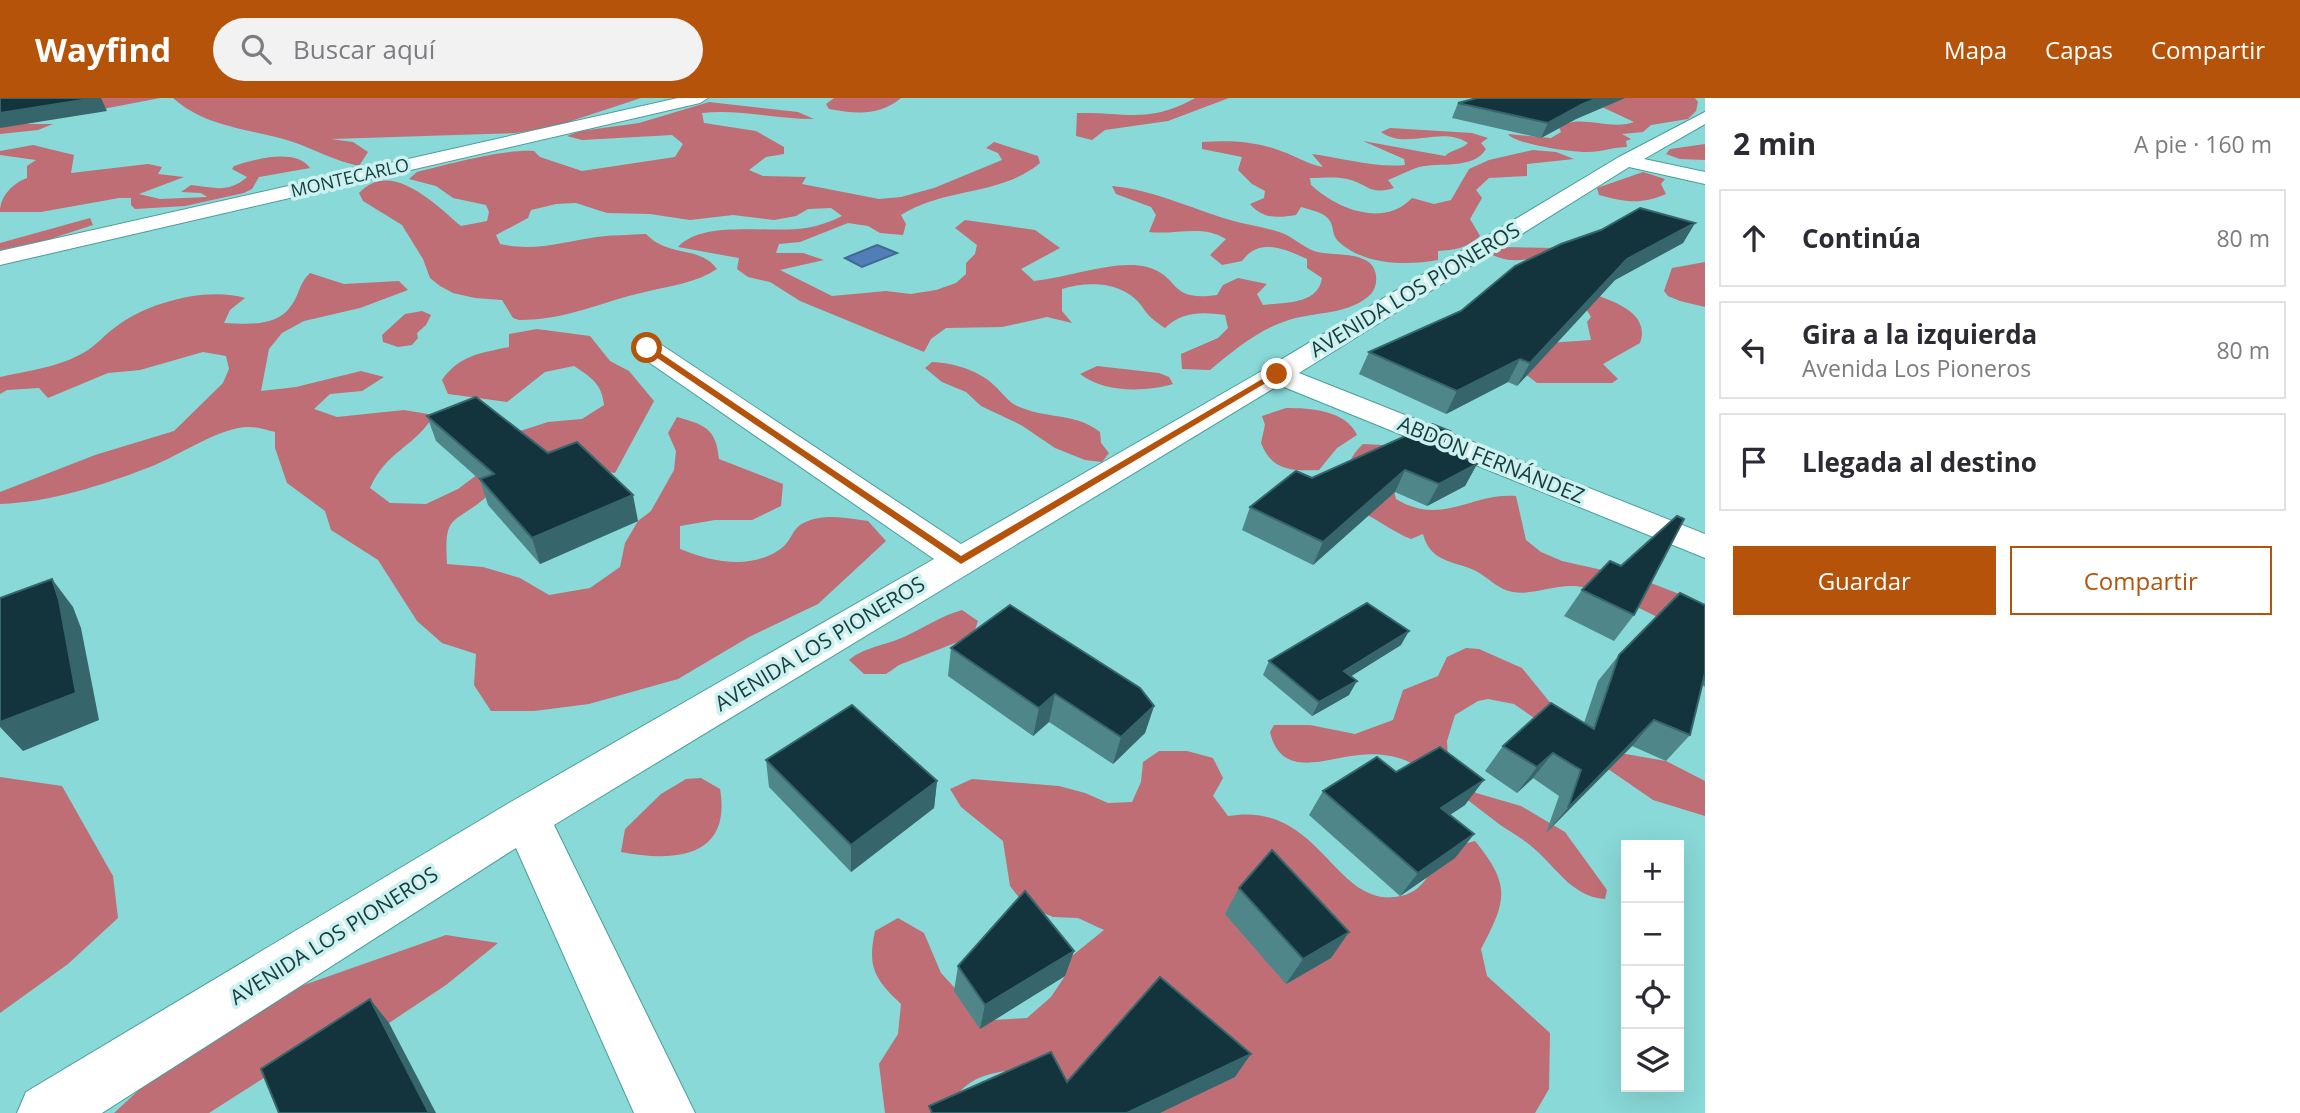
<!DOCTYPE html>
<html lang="es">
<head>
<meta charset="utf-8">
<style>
  body { margin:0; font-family:"Open Sans",sans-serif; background:#f2f2f3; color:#2b2b33 }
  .controls { position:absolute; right:21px; bottom:21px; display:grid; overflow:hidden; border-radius:0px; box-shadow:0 7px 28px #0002 }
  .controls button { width:63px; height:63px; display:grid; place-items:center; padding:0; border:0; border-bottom:2px solid #e1e1e2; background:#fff; color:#2b2b33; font:35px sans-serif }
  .stop { position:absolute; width:21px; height:21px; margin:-16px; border:5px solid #b45309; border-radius:50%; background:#fff }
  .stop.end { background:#b45309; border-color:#fff; box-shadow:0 2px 7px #0008 }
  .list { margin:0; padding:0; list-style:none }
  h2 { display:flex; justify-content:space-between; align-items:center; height:91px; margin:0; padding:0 28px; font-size:30px }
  h2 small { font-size:23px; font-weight:400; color:#7c7c81 }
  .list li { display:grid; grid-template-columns:46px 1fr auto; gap:21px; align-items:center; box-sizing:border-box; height:98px; margin:0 14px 14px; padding:0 14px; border:2px solid #e1e1e2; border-radius:0px }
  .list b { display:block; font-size:26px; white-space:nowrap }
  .list p { margin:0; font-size:23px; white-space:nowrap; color:#7c7c81 }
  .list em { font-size:23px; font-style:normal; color:#7c7c81 }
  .actions { display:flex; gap:14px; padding:21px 28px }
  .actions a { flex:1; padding:16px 0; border:2px solid #b45309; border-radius:0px; text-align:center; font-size:24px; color:#b45309 }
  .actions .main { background:#b45309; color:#fff }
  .icon { flex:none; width:38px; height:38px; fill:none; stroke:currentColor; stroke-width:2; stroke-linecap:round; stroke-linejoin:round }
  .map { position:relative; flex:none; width:1705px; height:1015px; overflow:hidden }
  header { display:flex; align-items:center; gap:42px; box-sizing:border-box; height:98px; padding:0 35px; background:#b45309; color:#fff }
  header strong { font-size:33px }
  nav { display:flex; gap:38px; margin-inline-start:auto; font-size:24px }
  .search { width:490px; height:63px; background:#f2f2f3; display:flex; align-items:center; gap:18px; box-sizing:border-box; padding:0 24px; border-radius:38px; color:#7c7c81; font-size:26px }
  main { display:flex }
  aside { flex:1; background:#fff }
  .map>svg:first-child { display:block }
  .forest { fill:#be6e74 }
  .water { fill:#527eb8; stroke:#416a92; stroke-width:2 }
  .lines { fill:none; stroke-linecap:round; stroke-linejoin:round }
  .minor-casing { stroke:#4b9d9c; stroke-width:2 }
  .minor { fill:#fff; fill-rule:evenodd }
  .wall { fill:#4e868a }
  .shaded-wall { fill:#36666b }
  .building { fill:#13343c; stroke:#36666b; stroke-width:2 }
  .route { fill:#b45309 }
  .labels { text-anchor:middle; stroke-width:7; stroke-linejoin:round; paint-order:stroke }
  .far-street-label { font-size:18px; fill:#193b3b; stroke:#cbf1f1 }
  .street-label { font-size:21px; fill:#193b3b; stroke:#cbf1f1 }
</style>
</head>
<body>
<header>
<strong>Wayfind</strong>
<div class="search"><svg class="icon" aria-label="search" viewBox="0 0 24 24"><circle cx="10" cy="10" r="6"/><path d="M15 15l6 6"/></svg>Buscar aquí</div>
<nav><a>Mapa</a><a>Capas</a><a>Compartir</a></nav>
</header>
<main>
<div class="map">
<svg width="1705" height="1015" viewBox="0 0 1705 1015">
  <rect width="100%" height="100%" fill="#88d9d8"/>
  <path class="forest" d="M64 0H160L25 26H53L38 32 0 36V7Z
    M173 0H641L553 29 516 35 331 41 353 44 368 54 359 68C335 63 316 52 293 44 253 31 206 30 173 0Z
    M834 0H901C880 18 856 16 829 11L826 6Z
    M1195 0H1229L1168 23 1105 32 1092 42 1076 38 1077 15C1126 14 1149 26 1195 0Z
    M1544 0H1695L1698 4 1696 13 1688 21 1651 27 1643 34 1622 36 1631 41 1626 43 1627 49C1614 49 1601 54 1588 54 1574 55 1514 46 1508 36L1551 40 1561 34 1559 29C1579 15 1611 33 1634 24L1602 9Z
    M709 4 798 14 814 21C776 21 739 11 702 15L704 25 756 33 784 49V56L766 59 749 72 763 78 806 79 802 86 879 101 901 99 934 90 1002 62 998 55 986 50 994 44 1038 58 1040 65C1001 98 945 89 901 117L906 126 903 137 880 135 868 128 848 125 800 144 779 146 776 155H803L824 162 780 172 832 198 886 193 911 196 936 192 956 185 966 176V165L975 156 977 147 955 130 965 122 1035 132 1060 150 1021 171 1034 183C1067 180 1116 161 1147 169 1182 179 1167 204 1217 197L1223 187 1238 180 1267 186 1257 196 1263 207C1285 204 1318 207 1322 180L1307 170V161C1285 151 1259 139 1242 163L1222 167 1210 157 1226 141C1202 126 1176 137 1149 134L1156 117 1151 109 1116 96 1112 88C1153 92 1190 110 1230 122 1247 127 1265 129 1282 135 1293 139 1303 149 1314 153 1330 158 1353 154 1367 163 1378 169 1379 187 1371 196 1349 218 1313 213 1286 223 1258 232 1232 254 1210 272L1182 271 1181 256 1218 240 1228 230 1225 217C1202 214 1183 213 1165 230 1152 221 1149 219 1141 207 1122 183 1087 183 1062 191V213L1072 225 1047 219 1002 229 946 230 931 241 924 254 800 203 770 184 748 179 737 171 739 160 678 149C703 121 770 136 806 130 818 128 830 124 842 118L831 110 808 111 796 118 774 122 733 117 690 122 650 116 607 115 576 105 556 106 531 112 528 120 496 137 500 146C534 154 563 144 597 139 613 137 630 137 646 136 669 160 699 147 717 171 696 185 670 188 645 194 600 204 568 222 519 222L513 220 502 202 475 200 453 195 440 188 430 180 423 161 402 127 363 103 359 95C391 60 436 107 461 128L487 123 489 114 486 107 453 100 436 88 409 81 417 74C449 66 504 51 534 53L540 59 582 73 675 59 683 46 672 37 582 42 567 38 581 33 639 25Z
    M1390 30 1472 35 1488 40 1481 45 1486 51C1474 72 1438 64 1419 69 1409 72 1398 78 1388 82L1394 90C1370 97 1370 88 1351 82 1338 78 1323 80 1310 80L1311 87C1337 111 1384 130 1412 100L1434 106 1451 102 1469 71 1489 62 1533 52 1556 54 1574 61 1527 66V78L1489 80 1476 92 1482 100 1470 121 1480 138C1467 150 1455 152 1438 153V162C1406 168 1363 167 1338 143 1332 137 1334 130 1330 123 1325 114 1310 112 1301 109L1296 117C1278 120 1262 121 1250 106L1264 100 1265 93 1252 86 1238 72 1242 59 1202 51V44C1228 42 1256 43 1281 53 1296 58 1307 66 1323 69L1312 56C1342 60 1375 70 1405 67L1404 61 1363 43 1445 58C1452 51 1461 52 1468 45 1441 27 1407 53 1381 34Z
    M1705 46V62L1680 61 1666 56 1670 51Z
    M33 47 74 57 71 75 148 66 162 69 158 76 184 79 139 96 160 101 207 99 201 95 181 94 191 87C213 89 228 96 247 79L232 71 234 68C254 61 296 50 310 70L259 79 252 91 244 95 185 108 135 111 131 107V100H119L41 114H0C0 98 13 85 27 80V68L36 62 0 57V53Z
    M1643 74 1665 81 1661 86 1666 96C1642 107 1624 104 1599 97L1597 90Z
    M90 120 93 127 47 142 0 152V145Z
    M1502 149 1560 150C1536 161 1511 169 1487 154Z
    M1705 164V209L1680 203 1668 198 1664 193 1672 170Z
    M310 175 344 186 399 183 408 192 360 210 304 223 282 235 269 251 261 293 296 289 361 273 384 279 362 293 330 296 314 311 337 319 404 312 434 317C415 349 386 353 370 390L390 405 426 406 458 391 510 352 517 334 548 324 582 321 604 307C602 286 591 279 574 268L545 274 507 304 448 296 442 282C459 257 481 255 509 249V236L537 231 590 238 610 263 629 273 654 303 615 375 583 370 502 380C496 387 490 395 484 401 452 427 444 416 447 466L483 469 520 480 549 497 590 490 620 469 625 445 638 423 651 413 674 372 676 353 668 335 677 319C705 327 716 330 719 361L783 386 781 408 752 422H715L680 428V451C712 464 753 473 783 449 790 443 793 432 800 427 820 414 847 420 868 423L886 443 818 506 749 539 678 581 589 606 534 613H491L474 587 476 556 442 545 417 523 378 462 331 432 325 413 287 385 275 350V334C267 332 257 329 249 329 219 329 179 358 150 369 103 387 51 404 0 406V394L95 357 174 333 223 285 229 271 226 258 203 254 140 272 108 275 48 300 39 290 7 292 0 296V279C27 273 59 269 83 255 96 248 105 236 117 228 149 204 207 189 245 200L230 212 224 225C246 226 277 229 291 208 300 196 298 187 310 175Z
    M1582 192C1606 201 1652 212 1640 245L1603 266 1618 281 1612 285H1537L1512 266 1549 245 1591 242 1587 224 1591 219 1583 206Z
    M422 213 431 217 426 227 417 235 418 240 412 247 398 249 383 244 382 237 405 216Z
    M932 264C955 265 981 273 997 290 1006 299 1010 306 1022 310 1050 321 1076 315 1100 334L1101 345 1109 355 1102 364 1085 362 1055 350 1021 327 981 308 966 294 942 284 925 270Z
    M1097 268 1159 275 1169 279 1173 286C1145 294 1104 295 1080 276Z
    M1286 310C1310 310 1346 312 1357 337L1337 350 1319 372C1292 373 1272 373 1261 345L1265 327 1262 318Z
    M1363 346 1383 347 1396 401C1442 429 1472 394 1516 398L1526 442 1541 454 1562 463 1638 480 1687 499 1661 521C1638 509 1612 497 1587 490 1559 483 1536 498 1513 494 1498 491 1492 483 1481 476 1460 462 1431 468 1423 436L1411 441C1393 434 1380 423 1362 414 1352 387 1337 370 1363 346Z
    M962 512 978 523 973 538 899 567 886 576H864L849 562C866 548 885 548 906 538 925 529 941 518 962 512Z
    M1466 550 1479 551 1522 570 1557 613 1620 655 1666 663 1705 683V718L1653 702 1514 606 1488 601 1478 603 1455 617 1447 643 1448 662 1476 695 1521 708 1565 734 1607 792 1605 801C1571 799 1555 767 1530 747 1520 739 1509 733 1499 726 1470 704 1443 681 1411 665 1396 657 1376 655 1359 657 1326 660 1281 682 1270 634L1274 627H1310L1355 636 1393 622 1403 592 1438 578 1447 559Z
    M1159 653H1187L1213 660 1223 680 1213 698 1228 718C1322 702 1334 813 1401 798 1429 792 1430 765 1450 751 1457 747 1468 745 1475 743 1511 787 1507 802 1481 851L1487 878 1550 935 1549 991 1535 1015H1072L1013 972C974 977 966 984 942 1015H885L879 966 898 936 901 906C875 881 867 870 875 833L898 820 924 835 941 875 965 901 994 922 1027 920 1051 899 1065 878 1062 866 1104 832 1078 820 1053 819 1025 807 1010 788 1003 743 961 709 950 691 972 681 1059 688 1085 695 1108 705 1132 704 1141 684 1143 664Z
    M0 679 62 688 113 778 118 820 68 866 0 915Z
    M701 680 720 691C732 761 673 764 621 754L625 731 661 696 686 681Z
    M446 837 498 845 446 887 389 925 292 962 209 1015H114L192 943 264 901Z"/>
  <path class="water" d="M877 147 897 155 862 169 845 160Z"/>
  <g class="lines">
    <defs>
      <path id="minor" d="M678 0H708L700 5 0 167V153Z
        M1705 14V26L1644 61 1705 74V86L1629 69 1299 275 1705 436V460L1279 287 554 727 695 1015H634L516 750 102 1015H17L26 994 509 705 934 461 637 256 633 250 637 244H657L961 446 1267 270 1619 59Z"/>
    </defs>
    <use href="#minor" class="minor-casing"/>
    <use href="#minor" class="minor"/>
  </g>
  <path class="wall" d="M1473 0H1625L1576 21 1541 40 1452 20 1458 5 1475 0Z
    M1695 125 1683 145 1615 182 1517 288 1508 284 1446 316 1359 276 1369 254Z
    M427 318 548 355 638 423 540 466 488 407 480 382 436 343Z
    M1450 333 1442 348 1477 366 1465 388 1427 408 1395 394 1313 467 1242 432 1250 409 1312 380Z
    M1582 492 1634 517 1614 543 1564 518Z
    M1705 507V589L1702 587 1690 637 1666 663 1632 648 1546 735 1559 698 1533 680 1517 695 1485 673 1503 648 1584 625 1598 583 1619 557Z
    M1401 547 1351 578 1349 597 1312 618 1263 577 1269 563Z
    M951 550 1154 608 1145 635 1113 666 1049 624 1033 638 948 578Z
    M766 662 937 683 934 710 851 774 769 689Z
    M1396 674 1465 707 1450 717 1474 736 1455 760 1400 798 1309 717 1323 693Z
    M1239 790 1349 834 1331 860 1286 886 1225 816Z
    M1074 853 1065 878 980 931 954 893 958 868Z"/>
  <path class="shaded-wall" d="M95 0H101L107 13 0 30V15Z
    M1598 0H1625L1576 21 1541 40 1548 25 1583 6Z
    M1695 125 1683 145 1615 182 1517 288 1530 265 1627 161Z
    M1520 261 1508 284 1446 316 1457 293Z
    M1450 333 1439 355 1436 345Z
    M1477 366 1465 388 1427 408 1439 386Z
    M1405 372 1395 394 1313 467 1323 444Z
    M633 397 638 423 540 466 532 440Z
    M52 481 73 509 81 530 99 622 23 653 0 629V624Z
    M1409 533 1401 547 1337 587 1344 573Z
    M1357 583 1349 597 1312 618 1319 604Z
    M1055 596 1049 624 1033 638 1039 610Z
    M1154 608 1145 635 1113 666 1121 639Z
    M1654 622 1632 648 1546 735 1568 710Z
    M1553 655 1533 680 1517 695 1537 669Z
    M1484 682 1465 707 1423 734 1441 710Z
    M937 683 934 710 851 774V747Z
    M1474 736 1455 760 1400 798 1418 775Z
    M1349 834 1331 860 1286 886 1303 861Z
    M1074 853 1065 878 980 931 985 907Z
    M370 901 389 925 436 1015H429Z
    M1251 956 1235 979 1160 1015H1127Z"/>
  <path class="building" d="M0 0H95L0 15Z
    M1477 0H1598L1583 6 1548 25 1458 5Z
    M1640 110 1695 125 1627 161 1530 265 1520 261 1457 293 1369 254 1461 213 1515 168 1561 146 1601 132Z
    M476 299 548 355 577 344 633 397 532 440 480 381 494 376 427 318Z
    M1432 326 1450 333 1436 345 1477 366 1439 386 1405 372 1323 444 1250 409 1296 373 1312 380Z
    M1677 418 1684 421 1634 517 1582 492 1610 463 1621 468Z
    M52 481 59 502 76 595 0 624V500Z
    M1680 495 1705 507V575L1690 637 1654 622 1568 710 1581 672 1553 655 1537 669 1503 648 1551 605 1594 631 1619 557Z
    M1367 505 1409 533 1344 573 1357 583 1319 604 1269 563Z
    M1010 507 1140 590 1154 608 1121 639 1055 596 1039 610 951 550Z
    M852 607 937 683 851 747 766 662Z
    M1440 649 1484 682 1441 710 1474 736 1418 775 1323 693 1377 659 1396 674Z
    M1272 752 1349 834 1303 861 1239 790Z
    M1025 793 1074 853 985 907 958 868Z
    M1160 879 1251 956 1127 1015H932L929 1008 1051 954 1067 984Z
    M370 901 429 1015H279L261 971Z"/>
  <path class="route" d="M644 248H650L961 458 1274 274 1281 276 961 466 644 251Z"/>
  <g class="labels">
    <g class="far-street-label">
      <text transform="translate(350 80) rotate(-13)" y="6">MONTECARLO</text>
    </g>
    <g class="street-label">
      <text transform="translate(1415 192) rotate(-31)" y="7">AVENIDA LOS PIONEROS</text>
      <text transform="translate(1491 362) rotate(22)" y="7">ABDON FERNÁNDEZ</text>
      <text transform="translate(820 546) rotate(-31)" y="7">AVENIDA LOS PIONEROS</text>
      <text transform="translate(334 838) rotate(-32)" y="7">AVENIDA LOS PIONEROS</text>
    </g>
  </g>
</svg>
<div class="controls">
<button>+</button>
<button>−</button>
<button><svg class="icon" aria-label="locate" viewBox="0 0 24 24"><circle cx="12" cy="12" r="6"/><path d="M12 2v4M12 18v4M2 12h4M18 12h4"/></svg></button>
<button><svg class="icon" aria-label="layers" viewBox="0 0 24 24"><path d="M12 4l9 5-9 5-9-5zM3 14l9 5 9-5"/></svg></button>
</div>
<div class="stop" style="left:647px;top:250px"></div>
<div class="stop end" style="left:1277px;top:276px"></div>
</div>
<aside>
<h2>2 min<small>A pie · 160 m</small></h2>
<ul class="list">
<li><svg class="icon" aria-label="ahead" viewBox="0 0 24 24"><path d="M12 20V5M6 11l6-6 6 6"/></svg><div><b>Continúa</b></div><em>80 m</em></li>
<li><svg class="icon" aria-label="left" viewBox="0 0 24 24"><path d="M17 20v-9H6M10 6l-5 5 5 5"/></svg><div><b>Gira a la izquierda</b><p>Avenida Los Pioneros</p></div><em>80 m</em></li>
<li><svg class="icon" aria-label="arrive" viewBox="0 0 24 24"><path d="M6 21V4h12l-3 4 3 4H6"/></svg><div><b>Llegada al destino</b></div></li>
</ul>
<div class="actions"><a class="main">Guardar</a><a>Compartir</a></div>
</aside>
</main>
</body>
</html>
